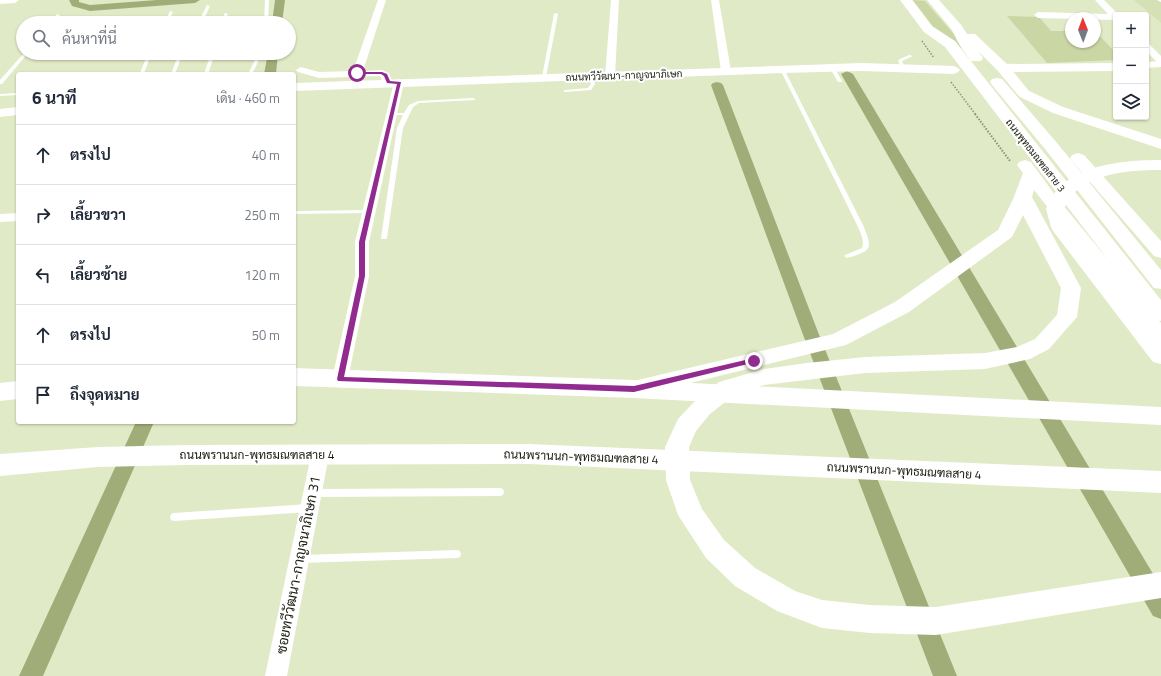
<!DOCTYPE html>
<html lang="th">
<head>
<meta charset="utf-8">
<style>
  body { margin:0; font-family:"Titillium Web",Sarabun,sans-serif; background:#f6f6f7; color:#1f2937 }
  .controls { position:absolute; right:12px; top:12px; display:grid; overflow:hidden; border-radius:4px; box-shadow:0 1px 3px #0004 }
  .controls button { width:36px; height:36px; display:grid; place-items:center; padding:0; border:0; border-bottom:1px solid #e0e1e3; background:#fff; color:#1f2937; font:20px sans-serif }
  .compass { position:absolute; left:1065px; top:12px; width:36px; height:36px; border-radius:50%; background:#fff; box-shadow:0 1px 3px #0004; rotate:359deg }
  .stop { position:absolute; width:12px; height:12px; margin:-9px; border:3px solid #922b90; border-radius:50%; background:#fff }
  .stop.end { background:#922b90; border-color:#fff; box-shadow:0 1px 4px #0008 }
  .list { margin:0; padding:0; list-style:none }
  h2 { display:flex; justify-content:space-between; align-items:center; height:52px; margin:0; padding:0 16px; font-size:17px }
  h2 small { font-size:13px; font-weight:400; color:#747a83 }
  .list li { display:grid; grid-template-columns:26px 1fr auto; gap:12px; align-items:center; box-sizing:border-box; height:60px; padding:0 16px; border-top:1px solid #e0e1e3 }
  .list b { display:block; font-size:15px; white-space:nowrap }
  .list em { font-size:13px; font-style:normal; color:#747a83 }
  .icon { flex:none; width:22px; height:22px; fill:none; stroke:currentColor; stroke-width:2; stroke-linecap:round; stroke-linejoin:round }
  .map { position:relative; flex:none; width:1161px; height:676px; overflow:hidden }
  .search { position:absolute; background:#fff; box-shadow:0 1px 3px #0004; left:16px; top:16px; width:280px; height:44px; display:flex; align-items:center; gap:10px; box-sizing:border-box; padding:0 14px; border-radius:22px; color:#747a83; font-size:15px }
  .panel { position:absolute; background:#fff; box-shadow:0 1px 3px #0004; left:16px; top:72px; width:280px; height:352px; border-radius:4px }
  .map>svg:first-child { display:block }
  .built { fill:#d6e0b5 }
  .green { fill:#cad6a3 }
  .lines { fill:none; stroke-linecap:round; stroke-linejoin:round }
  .canal { fill:#a1ad78; fill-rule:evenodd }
  .path-far1 { stroke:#8d9479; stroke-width:1.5; stroke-dasharray:1.5 1.5; stroke-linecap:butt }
  .path { stroke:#8d9479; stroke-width:2; stroke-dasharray:1.5 1.5; stroke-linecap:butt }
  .service { fill:#fff; fill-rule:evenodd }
  .minor { fill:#fff; fill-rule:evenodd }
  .tertiary { fill:#fff; fill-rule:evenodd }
  .secondary { fill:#fff; fill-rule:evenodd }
  .primary { fill:#fff; fill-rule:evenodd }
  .route { fill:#922b90 }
  .labels { text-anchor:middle; stroke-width:4; stroke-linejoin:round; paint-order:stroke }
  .far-street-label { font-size:10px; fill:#1a1d10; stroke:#fff }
  .street-label { font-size:12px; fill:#1a1d10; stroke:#fff }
  .near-street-label { font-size:14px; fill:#1a1d10; stroke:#fff }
</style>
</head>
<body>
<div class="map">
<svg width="1161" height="676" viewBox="0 0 1161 676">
  <rect width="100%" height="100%" fill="#e1eac6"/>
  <path class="built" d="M1134 0H1161V23Z"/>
  <path class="green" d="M913 0 925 1 959 40 961 49 937 32Z
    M1007 16 1039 17 1051 31H1071V42H1095L1096 32 1116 53V60L1047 63Z"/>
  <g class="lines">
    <path class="canal" d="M69 0H79V2L90 5 157 0H200L195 3 90 11 72 6Z
      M275 0H285L282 23H272Z
      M268 53H278L276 74H264Z
      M847 71 853 74 1161 587V619L1153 616 841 74Z
      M717 82 721 83 723 85 818 332 957 676H933L802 332 711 85 713 83Z
      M136 422H154L43 676H19Z"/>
    <path class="path-far1" d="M922 41 934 58
      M951 82 976 115"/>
    <path class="path" d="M975 114 1010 161"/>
    <path class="service" d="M265 0H269L268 23H264Z
      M1157 0H1161V2Z
      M207 5 210 6 202 23H198Z
      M170 11 173 12 168 23H164Z
      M225 13 228 14 224 23H220Z
      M556 13 558 14 546 77 544 78 542 77 554 14Z
      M57 14 60 15 54 23H50Z
      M24 53H28L2 84H0V80Z
      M148 53H152L144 73 140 74V73Z
      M179 53H183L175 74H171Z
      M211 53H215L208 74H204Z
      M256 53H260L258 62 252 74H248L254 62Z
      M909 55 913 56 902 61 905 69 901 70 898 60Z
      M830 67H834L842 81V82H838L830 68Z
      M780 68 784 69 863 225C873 249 872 251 847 258L844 256 845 255 862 248C865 240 860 232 857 225L780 69Z
      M589 75 593 76 595 84 591 90 565 92 563 91 565 90 588 88 591 84Z
      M18 93V95L0 96V94Z
      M473 98 475 99V100L419 103 413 107 403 128 387 238 386 239H382L381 238 397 128 403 115H392L390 114 392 113H404L409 105 418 101Z
      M368 210 371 212 370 213 294 214V212L296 211Z
      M500 488 503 489 504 492 503 495 500 496 313 497 310 496 309 493 310 490 313 489Z
      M308 504 311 505 312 508 311 511 308 512 174 521 171 520 170 517 171 514 174 513Z
      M457 550 460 551 461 554 460 557 457 558 300 563 297 562 295 559 297 556 300 555Z"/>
    <path class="minor" d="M0 0H19L15 3 0 4Z
      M378 0H386L363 71 382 70 389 73 393 83 392 85H384L380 76 319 78 298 72 296 70 301 67 319 72 353 71Z
      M611 0H619L615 76 610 79 605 76Z
      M711 0H719L731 71 726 74 721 71Z
      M1095 0H1104L1119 15H1116V20L1038 18 1034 15 1038 12 1108 14Z
      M1146 43 1149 44 1161 56V64L1158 63 1146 51Z
      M399 79 404 82 369 242V276L348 379 346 383 340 385 334 383 332 379 355 276V242L394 82Z
      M18 213V221L0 222V214Z
      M320 448 326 450 329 455 287 676H265L311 455 314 450Z"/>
    <path class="tertiary" d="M1161 61V67L1146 68V62Z
      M862 63 954 66 958 68 960 70 958 72 954 74 862 71 782 73 294 91V83Z
      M1116 63V71L1003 72 999 70 997 68 999 66 1003 64Z
      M18 107V115L0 117V109Z"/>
    <path class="secondary" d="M900 0H912L932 26 955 41 1161 300V321L1159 320 1161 323V344L1154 342 1034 190 1032 197 1081 288 1077 317 1049 349 1030 359 985 369 865 373 764 385 735 394 710 414 696 431 689 447 690 480 702 509 724 540 755 568 795 591 822 600 870 605 936 607 1161 572V598L936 635 870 633 822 628 777 611 735 586 706 558 678 515 666 480 665 447 678 419 694 402 719 382 764 369 807 363 865 357 985 353 1017 347 1035 339 1057 315 1061 288 1023 215 1012 237 909 312 846 345 637 396 629 394 626 388 629 382 833 334 895 302 998 230 1014 197 1023 173 1017 165 1019 162 1025 160 1031 162 1058 199 1109 261 945 47 924 32Z
      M927 0H939L962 26 967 34H975L1008 65 1029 91 1027 94 1022 95 1017 94 998 71 978 51 983 58 981 61H971L959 44 952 30Z
      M997 78 1002 79 1057 143 1161 270V289L1154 288 1045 149 992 85 990 82 992 79Z
      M1078 153 1084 155 1161 241V258L1154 256 1072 161 1070 158 1072 155Z"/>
    <path class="primary" d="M1025 89 1063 107 1161 139V149L1053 113 1020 97 1017 94 1020 91Z
      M1161 160V170C1129 170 1077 173 1064 209L1069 226 1161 340V364L1153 362 1053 231 1051 227 1046 209C1062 165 1120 160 1161 160Z
      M294 368 634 380 1161 407V425L634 398 294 386Z
      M18 381V399L0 401V383Z
      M529 444 1161 471V493L529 464 186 465 98 467 0 476V454L98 447 186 445Z"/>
  </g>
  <path class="route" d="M357 72H382L387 74 390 81 401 82 365 242V276L344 377 634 386 754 358 757 361 756 362 634 392 338 381 337 379 359 276V242L397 84 387 83 384 76 381 74H355Z"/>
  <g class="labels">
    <g class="far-street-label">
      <text transform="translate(624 75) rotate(-2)" y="4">ถนนทวีวัฒนา-กาญจนาภิเษก</text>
      <text transform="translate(1036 155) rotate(52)" y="4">ถนนพุทธมณฑลสาย 3</text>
    </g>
    <g class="street-label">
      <text x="257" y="459">ถนนพรานนก-พุทธมณฑลสาย 4</text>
      <text transform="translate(581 457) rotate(2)" y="4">ถนนพรานนก-พุทธมณฑลสาย 4</text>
      <text transform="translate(904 471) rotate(3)" y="4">ถนนพรานนก-พุทธมณฑลสาย 4</text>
    </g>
    <g class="near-street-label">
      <text transform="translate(298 565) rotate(-79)" y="5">ซอยทวีวัฒนา-กาญจนาภิเษก 31</text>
    </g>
  </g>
</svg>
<div class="controls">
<button>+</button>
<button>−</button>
<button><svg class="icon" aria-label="layers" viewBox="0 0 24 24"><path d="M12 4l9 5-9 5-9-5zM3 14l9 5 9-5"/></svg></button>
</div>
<svg class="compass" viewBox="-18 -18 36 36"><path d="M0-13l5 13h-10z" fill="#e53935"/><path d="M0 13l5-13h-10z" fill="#747a83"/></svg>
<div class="stop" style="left:357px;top:73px"></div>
<div class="stop end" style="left:754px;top:361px"></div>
<div class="search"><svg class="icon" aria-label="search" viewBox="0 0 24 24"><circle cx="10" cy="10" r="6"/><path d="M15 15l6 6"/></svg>ค้นหาที่นี่</div>
<section class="panel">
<h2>6 นาที<small>เดิน · 460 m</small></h2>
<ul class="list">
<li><svg class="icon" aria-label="ahead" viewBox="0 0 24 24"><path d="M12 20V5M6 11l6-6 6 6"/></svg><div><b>ตรงไป</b></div><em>40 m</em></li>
<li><svg class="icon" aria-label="right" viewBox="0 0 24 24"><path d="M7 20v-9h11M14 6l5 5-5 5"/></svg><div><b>เลี้ยวขวา</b></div><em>250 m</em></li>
<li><svg class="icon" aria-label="left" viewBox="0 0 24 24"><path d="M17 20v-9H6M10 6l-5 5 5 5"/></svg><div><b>เลี้ยวซ้าย</b></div><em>120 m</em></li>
<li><svg class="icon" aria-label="ahead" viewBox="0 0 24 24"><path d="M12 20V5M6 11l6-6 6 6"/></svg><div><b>ตรงไป</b></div><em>50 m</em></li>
<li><svg class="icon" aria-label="arrive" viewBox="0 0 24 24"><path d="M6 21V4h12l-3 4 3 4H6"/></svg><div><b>ถึงจุดหมาย</b></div></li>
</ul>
</section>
</div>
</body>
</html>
